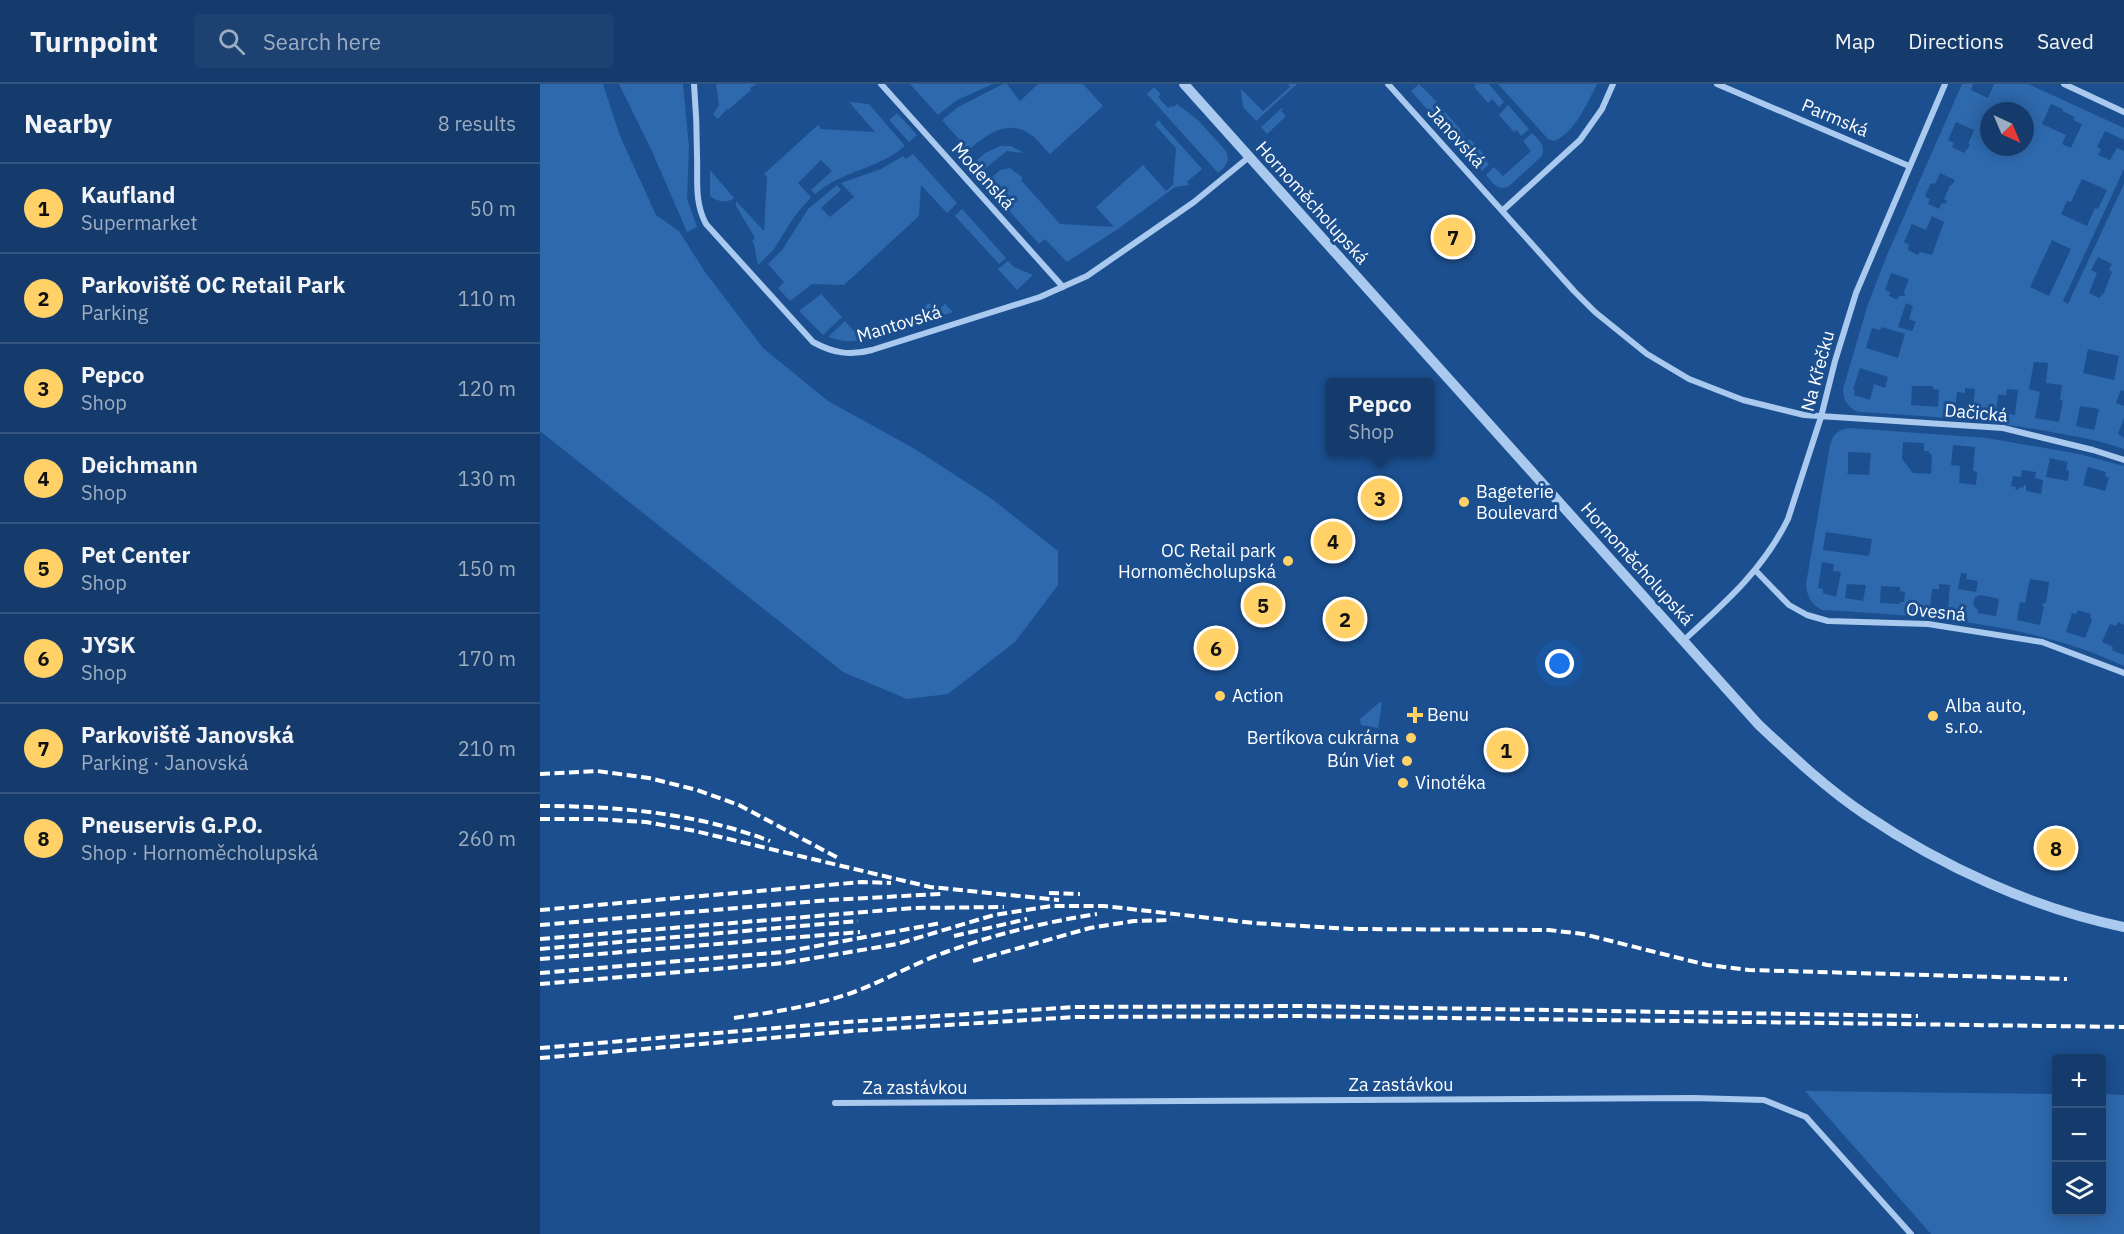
<!DOCTYPE html>
<html lang="en">
<head>
<meta charset="utf-8">
<style>
  body { margin:0; font-family:"IBM Plex Sans",sans-serif; background:#1d4271; color:#f1f3f6 }
  .controls { position:absolute; right:18px; bottom:18px; display:grid; overflow:hidden; border-radius:6px; box-shadow:0 3px 15px #0003 }
  .controls button { width:54px; height:54px; display:grid; place-items:center; padding:0; border:0; border-bottom:2px solid #33557e; background:#143b6b; color:#f1f3f6; font:30px sans-serif }
  .compass { position:absolute; left:1440px; top:18px; width:54px; height:54px; border-radius:50%; background:#143b6b; box-shadow:0 3px 15px #0003; rotate:136deg }
  .you { position:absolute; left:1020px; top:580px; width:21px; height:21px; margin:-15px; border:4px solid #fff; border-radius:50%; background:#1a73e8; box-shadow:0 0 0 9px #1a73e833 }
  .badge { display:grid; place-items:center; width:39px; height:39px; border-radius:50%; background:#ffd166; color:#111; font-size:20px; font-weight:700 }
  .pin { position:absolute; translate:-50% -50%; border:3px solid #fff; box-shadow:0 2px 6px #0006 }
  .popup { position:absolute; left:786px; top:294px; width:108px; height:78px; box-sizing:border-box; display:grid; place-content:center; border-radius:6px; background:#143b6b; filter:drop-shadow(0 2px 4px #0005); font-size:20px; white-space:nowrap; color:#9dadc1 }
  .popup b { font-size:22px; color:#f1f3f6 }
  .popup::after { content:''; position:absolute; left:50%; top:100%; margin-left:-12px; border:12px solid transparent; border-top-color:#143b6b }
  .list { margin:0; padding:0; list-style:none }
  h2 { display:flex; justify-content:space-between; align-items:center; height:78px; margin:0; padding:0 24px; font-size:26px }
  h2 small { font-size:20px; font-weight:400; color:#9dadc1 }
  .list li { display:grid; grid-template-columns:39px 1fr auto; gap:18px; align-items:center; box-sizing:border-box; height:90px; padding:0 24px; border-top:2px solid #33557e }
  .list b { display:block; font-size:22px; white-space:nowrap }
  .list p { margin:0; font-size:20px; white-space:nowrap; color:#9dadc1 }
  .list em { font-size:20px; font-style:normal; color:#9dadc1 }
  .icon { flex:none; width:33px; height:33px; fill:none; stroke:currentColor; stroke-width:2; stroke-linecap:round; stroke-linejoin:round }
  .map { position:relative; flex:none; width:1584px; height:1150px; overflow:hidden }
  header { display:flex; align-items:center; gap:36px; box-sizing:border-box; height:84px; padding:0 30px; background:#143b6b; border-bottom:2px solid #33557e }
  header strong { font-size:28px }
  nav { display:flex; gap:33px; margin-inline-start:auto; font-size:21px }
  .search { width:420px; height:54px; background:#1d4271; display:flex; align-items:center; gap:15px; box-sizing:border-box; padding:0 21px; border-radius:6px; color:#9dadc1; font-size:22px }
  main { display:flex }
  aside { flex:1; background:#143b6b }
  .map>svg:first-child { display:block }
  .green { fill:#2e69ad; fill-rule:evenodd }
  .lines { fill:none; stroke-linecap:round; stroke-linejoin:round }
  .minor { stroke:#a9c9ee; stroke-width:6 }
  .tertiary { stroke:#a9c9ee; stroke-width:10 }
  .rail { stroke:#fff; stroke-width:4; stroke-dasharray:10 4.5; stroke-linecap:butt }
  .poi-dot { fill:#ffd166; stroke:#1b4f8f; stroke-width:2 }
  .labels { text-anchor:middle; stroke-width:6; stroke-linejoin:round; paint-order:stroke }
  .street-label { font-size:18px; fill:#fff; stroke:#1b4f8f }
  .poi-label { font-size:18px; fill:#fff; stroke:#1b4f8f; text-anchor:start }
</style>
</head>
<body>
<header>
<strong>Turnpoint</strong>
<div class="search"><svg class="icon" aria-label="search" viewBox="0 0 24 24"><circle cx="10" cy="10" r="6"/><path d="M15 15l6 6"/></svg>Search here</div>
<nav><a>Map</a><a>Directions</a><a>Saved</a></nav>
</header>
<main>
<aside>
<h2>Nearby<small>8 results</small></h2>
<ul class="list">
<li><span class="badge">1</span><div><b>Kaufland</b><p>Supermarket</p></div><em>50 m</em></li>
<li><span class="badge">2</span><div><b>Parkoviště OC Retail Park</b><p>Parking</p></div><em>110 m</em></li>
<li><span class="badge">3</span><div><b>Pepco</b><p>Shop</p></div><em>120 m</em></li>
<li><span class="badge">4</span><div><b>Deichmann</b><p>Shop</p></div><em>130 m</em></li>
<li><span class="badge">5</span><div><b>Pet Center</b><p>Shop</p></div><em>150 m</em></li>
<li><span class="badge">6</span><div><b>JYSK</b><p>Shop</p></div><em>170 m</em></li>
<li><span class="badge">7</span><div><b>Parkoviště Janovská</b><p>Parking · Janovská</p></div><em>210 m</em></li>
<li><span class="badge">8</span><div><b>Pneuservis G.P.O.</b><p>Shop · Hornoměcholupská</p></div><em>260 m</em></li>
</ul>
</aside>
<div class="map">
<svg width="1584" height="1150" viewBox="0 0 1584 1150">
  <rect width="100%" height="100%" fill="#1b4f8f"/>
  <path class="green" d="M0 0H63L80 52 116 131 139 147 165 188 223 264 288 317 375 365 452 415 518 467V501L475 558 408 610 367 615 303 588 0 347Z
    M79 0H143L149 63 147 115 157 143 147 148 111 65Z
    M176 0H217L210 4 211 6 188 26 187 25 178 35 173 30 179 21Z
    M370 0H453L417 16 398 31Z
    M463 0H467L480 17 498 0H543L563 22 510 70C504 65 500 58 494 53 467 30 441 55 421 73L424 61 402 36 418 23Z
    M748 0H757L716 37 703 23 701 5 723 27 750 3Z
    M879 0 897 18 895 20 900 25 893 32 871 7Z
    M936 0H949L964 18 959 23 952 15 948 19 934 3Z
    M958 0H1057C1047 19 1035 49 1014 57L1008 55Z
    M1422 0H1433L1431 6 1448 14 1454 0H1488L1584 44V56L1565 47 1557 63 1561 65 1558 71 1570 76 1577 64 1584 67V85L1523 217 1528 220 1584 100V307L1581 306 1576 319 1584 322V334L1578 350 1584 354V365C1562 357 1539 353 1516 349 1451 336 1385 332 1318 328 1308 324 1303 316 1303 305L1328 220 1347 171ZM1511 20 1523 25 1522 27 1535 33 1533 36 1542 40 1531 64 1522 60 1526 51 1502 40ZM1449 27H1485V63H1449V48L1441 44ZM1416 38 1434 46 1428 60 1430 61 1424 69 1412 63 1414 59 1408 56ZM1400 89 1415 96 1412 101H1410L1404 115 1407 117 1405 120 1402 119 1399 125 1388 120 1390 115 1385 112 1391 99 1395 100ZM1542 95 1567 106 1558 125 1555 124 1547 142 1521 130 1527 117 1531 118ZM1392 132 1404 138 1392 171 1380 168 1378 171 1368 166 1369 161 1364 158 1372 140 1386 146ZM1512 156 1531 165 1509 212 1490 203ZM1558 173 1572 180 1569 186 1572 188 1564 209 1559 214 1549 209 1557 189 1551 186ZM1351 189 1369 195 1364 208 1365 212H1359L1357 216 1349 212 1350 208 1345 206ZM1366 219 1373 222 1369 235 1376 238 1372 247 1358 243ZM1342 243 1365 250 1358 274 1326 264 1332 244 1340 246ZM1548 265 1579 272 1574 296 1543 289ZM1494 278 1508 279 1506 299 1522 301 1520 316 1523 317 1519 338 1495 334 1500 308 1489 305ZM1320 284 1348 293 1345 304 1334 300 1330 316 1314 311 1315 306 1313 305ZM1372 302H1393V305L1399 306 1398 323 1371 321ZM1425 304 1435 305 1433 326 1415 324 1417 308 1425 309ZM1467 305 1478 306 1475 331 1456 328 1458 311H1466ZM1540 322 1559 325 1554 346 1536 342Z
    M614 3 621 10 618 13 628 24 631 22 633 23 637 20 659 37 686 67C691 77 685 83 678 89L607 10Z
    M309 18 329 20 365 62C338 85 302 87 275 110L271 106 292 87 281 76 258 99 271 113 254 133 234 165 218 181 214 160 212 157 215 154 196 122V117L224 147 227 93 224 90 278 41 281 45 335 48Z
    M968 21 989 45 981 52 977 46 974 48 959 31Z
    M742 24 743 25 741 27 746 32 727 50 721 43Z
    M905 28 921 46 920 47 925 53 918 59 897 35Z
    M357 29 377 51 369 58 349 36Z
    M618 36 662 85 647 98 649 101 635 103 578 145 527 178 505 155 499 160 445 100 460 86 470 84 483 94 481 96 520 140 574 143 556 123 603 81 626 107 633 101 636 64 615 41Z
    M992 49C999 56 1006 62 1002 72L968 103C957 107 952 98 946 91L954 83 963 92 991 67 983 57Z
    M930 55 946 73 944 75 949 80 942 87 921 63Z
    M460 62H471L484 69 467 67 437 91 429 83 445 69Z
    M373 70 417 119 407 129 381 101 379 132 304 201 272 200 250 217 238 204 244 198 228 180 242 166 268 125 297 101 301 106 281 124 290 133 314 113 301 99 341 85 363 72 366 75Z
    M170 86 194 114C187 120 176 117 170 112Z
    M422 125 466 174 459 180 415 132Z
    M468 177 474 183 493 191 477 206 458 185Z
    M281 210 302 233 283 251 259 227Z
    M389 219 397 227 405 220 413 228 366 243 362 242Z
    M305 237 321 255C310 260 299 256 288 253Z
    M1310 344 1447 354 1539 370 1584 382V541L1578 538 1576 542 1570 540 1562 558 1573 563 1572 566 1584 571V582C1488 538 1387 532 1282 526 1271 520 1267 513 1266 500L1290 361C1293 350 1298 345 1310 344ZM1363 358 1384 359V367H1388L1392 372 1391 390 1373 389 1362 375ZM1413 361 1435 363 1433 387 1437 388 1436 401 1419 399 1420 382 1411 381ZM1308 368 1331 369 1329 391 1306 390 1308 389ZM1510 374 1528 378 1526 386 1529 387 1528 397 1506 393ZM1548 383 1566 388 1565 392 1569 394 1565 407 1543 401ZM1482 386 1496 388 1495 394 1503 396 1501 410 1486 407V401H1484L1483 404 1479 403 1478 406 1475 405 1476 403 1471 402 1473 392 1481 393ZM1286 448 1332 455 1329 472 1283 466ZM1282 478 1294 480 1293 487 1301 488 1296 513 1283 509V505L1278 504ZM1421 489 1427 490 1426 495 1438 497 1436 508 1418 505ZM1490 495 1509 498 1506 519H1503L1502 522 1504 523 1500 541 1477 536 1480 518 1485 519ZM1307 500 1326 501 1323 517 1305 514ZM1399 500 1410 501 1408 525 1390 522 1392 505H1399ZM1341 502 1360 503V507L1365 508 1364 518H1360L1359 520 1340 519ZM1441 511 1459 515 1456 532 1437 529 1438 526 1433 521 1435 513ZM1538 526 1551 530 1550 534 1552 536 1545 554 1526 548 1532 529 1536 530Z
    M840 618 842 619 838 644 821 641 820 635Z
    M1265 1007 1516 1010V1128H1562V1010L1584 1011V1150H1391Z"/>
  <g class="lines">
    <path class="minor" d="M154 0C156 24 157 47 157 71 158 95 154 118 166 140L273 258C293 269 310 272 332 266L500 213 547 192 654 118 709 73
      M341 0 523 203
      M848 0 1034 207 1055 228 1107 270 1149 295 1203 316 1264 331 1463 344 1553 366 1584 376
      M1177 0 1369 82
      M1524 0 1584 28
      M962 127 1040 56 1062 25 1073 0
      M1216 487 1249 521 1267 531 1288 537 1388 540 1502 558 1584 589
      M1144 556C1185 519 1223 486 1248 435L1281 333 1295 277 1316 209 1405 0
      M295 1019 1154 1014 1224 1016 1266 1033 1371 1150"/>
    <path class="tertiary" d="M644 0 1218 640C1252 672 1287 705 1326 731 1401 782 1495 825 1584 843"/>
    <path class="rail" d="M0 690 57 687 109 694 157 706 199 721 300 775
      M0 722C78 722 156 729 230 757
      M0 735H54L106 738 155 747 390 803 519 816
      M509 809 540 810
      M0 826 322 798 351 799
      M0 841 289 816 401 810
      M414 852 487 835
      M0 855 373 824 464 823
      M0 865 318 837
      M0 875 320 848
      M433 877 550 844 594 837 631 836
      M0 889 244 868 401 839
      M0 900 245 879 357 860 454 831 512 822H564L714 839 811 845 1009 846 1043 850 1167 881 1209 886 1527 895
      M194 934C234 928 275 922 314 908 346 896 375 879 406 868 455 850 506 838 557 830
      M0 964 307 938 535 923 760 922 1378 932
      M0 974 311 947 536 933 760 932 1584 943"/>
  </g>
  <g class="poi-dot">
    <circle cx="924" cy="418" r="6"/>
    <circle cx="748" cy="477" r="6"/>
    <circle cx="680" cy="612" r="6"/>
    <path d="M872 622h6v6h6v6h-6v6h-6v-6h-6v-6h6z"/>
    <circle cx="1393" cy="632" r="6"/>
    <circle cx="871" cy="654" r="6"/>
    <circle cx="867" cy="677" r="6"/>
    <circle cx="863" cy="699" r="6"/>
  </g>
  <g class="labels">
    <g class="street-label">
      <text transform="translate(1295 34) rotate(23)" y="6">Parmská</text>
      <text transform="translate(916 53) rotate(48)" y="6">Janovská</text>
      <text transform="translate(443 92) rotate(48)" y="6">Modenská</text>
      <text transform="translate(772 119) rotate(48)" y="6">Hornoměcholupská</text>
      <text transform="translate(359 240) rotate(-17)" y="6">Mantovská</text>
      <text transform="translate(1278 287) rotate(-75)" y="6">Na Křečku</text>
      <text transform="translate(1436 329) rotate(5)" y="6">Dačická</text>
      <text transform="translate(1097 480) rotate(48)" y="6">Hornoměcholupská</text>
      <text transform="translate(1396 528) rotate(6)" y="6">Ovesná</text>
      <text x="861" y="1007">Za zastávkou</text>
      <text x="375" y="1010">Za zastávkou</text>
    </g>
    <g class="poi-label">
      <text x="936" y="414">Bageterie<tspan x="936" dy="21">Boulevard</tspan></text>
      <text x="736" y="473" text-anchor="end">OC Retail park<tspan x="736" dy="21">Hornoměcholupská</tspan></text>
      <text x="692" y="618">Action</text>
      <text x="1405" y="628">Alba auto,<tspan x="1405" dy="21">s.r.o.</tspan></text>
      <text x="887" y="637">Benu</text>
      <text x="859" y="660" text-anchor="end">Bertíkova cukrárna</text>
      <text x="855" y="683" text-anchor="end">Bún Viet</text>
      <text x="875" y="705">Vinotéka</text>
    </g>
  </g>
</svg>
<div class="controls">
<button>+</button>
<button>−</button>
<button><svg class="icon" aria-label="layers" viewBox="0 0 24 24"><path d="M12 4l9 5-9 5-9-5zM3 14l9 5 9-5"/></svg></button>
</div>
<svg class="compass" viewBox="-18 -18 36 36"><path d="M0-13l5 13h-10z" fill="#e53935"/><path d="M0 13l5-13h-10z" fill="#9dadc1"/></svg>
<div class="you"></div>
<div class="pin badge" style="left:966px;top:666px">1</div>
<div class="pin badge" style="left:805px;top:535px">2</div>
<div class="pin badge" style="left:840px;top:414px">3</div>
<div class="popup"><b>Pepco</b>Shop</div>
<div class="pin badge" style="left:793px;top:457px">4</div>
<div class="pin badge" style="left:723px;top:521px">5</div>
<div class="pin badge" style="left:676px;top:564px">6</div>
<div class="pin badge" style="left:913px;top:153px">7</div>
<div class="pin badge" style="left:1516px;top:764px">8</div>
</div>
</main>
</body>
</html>
